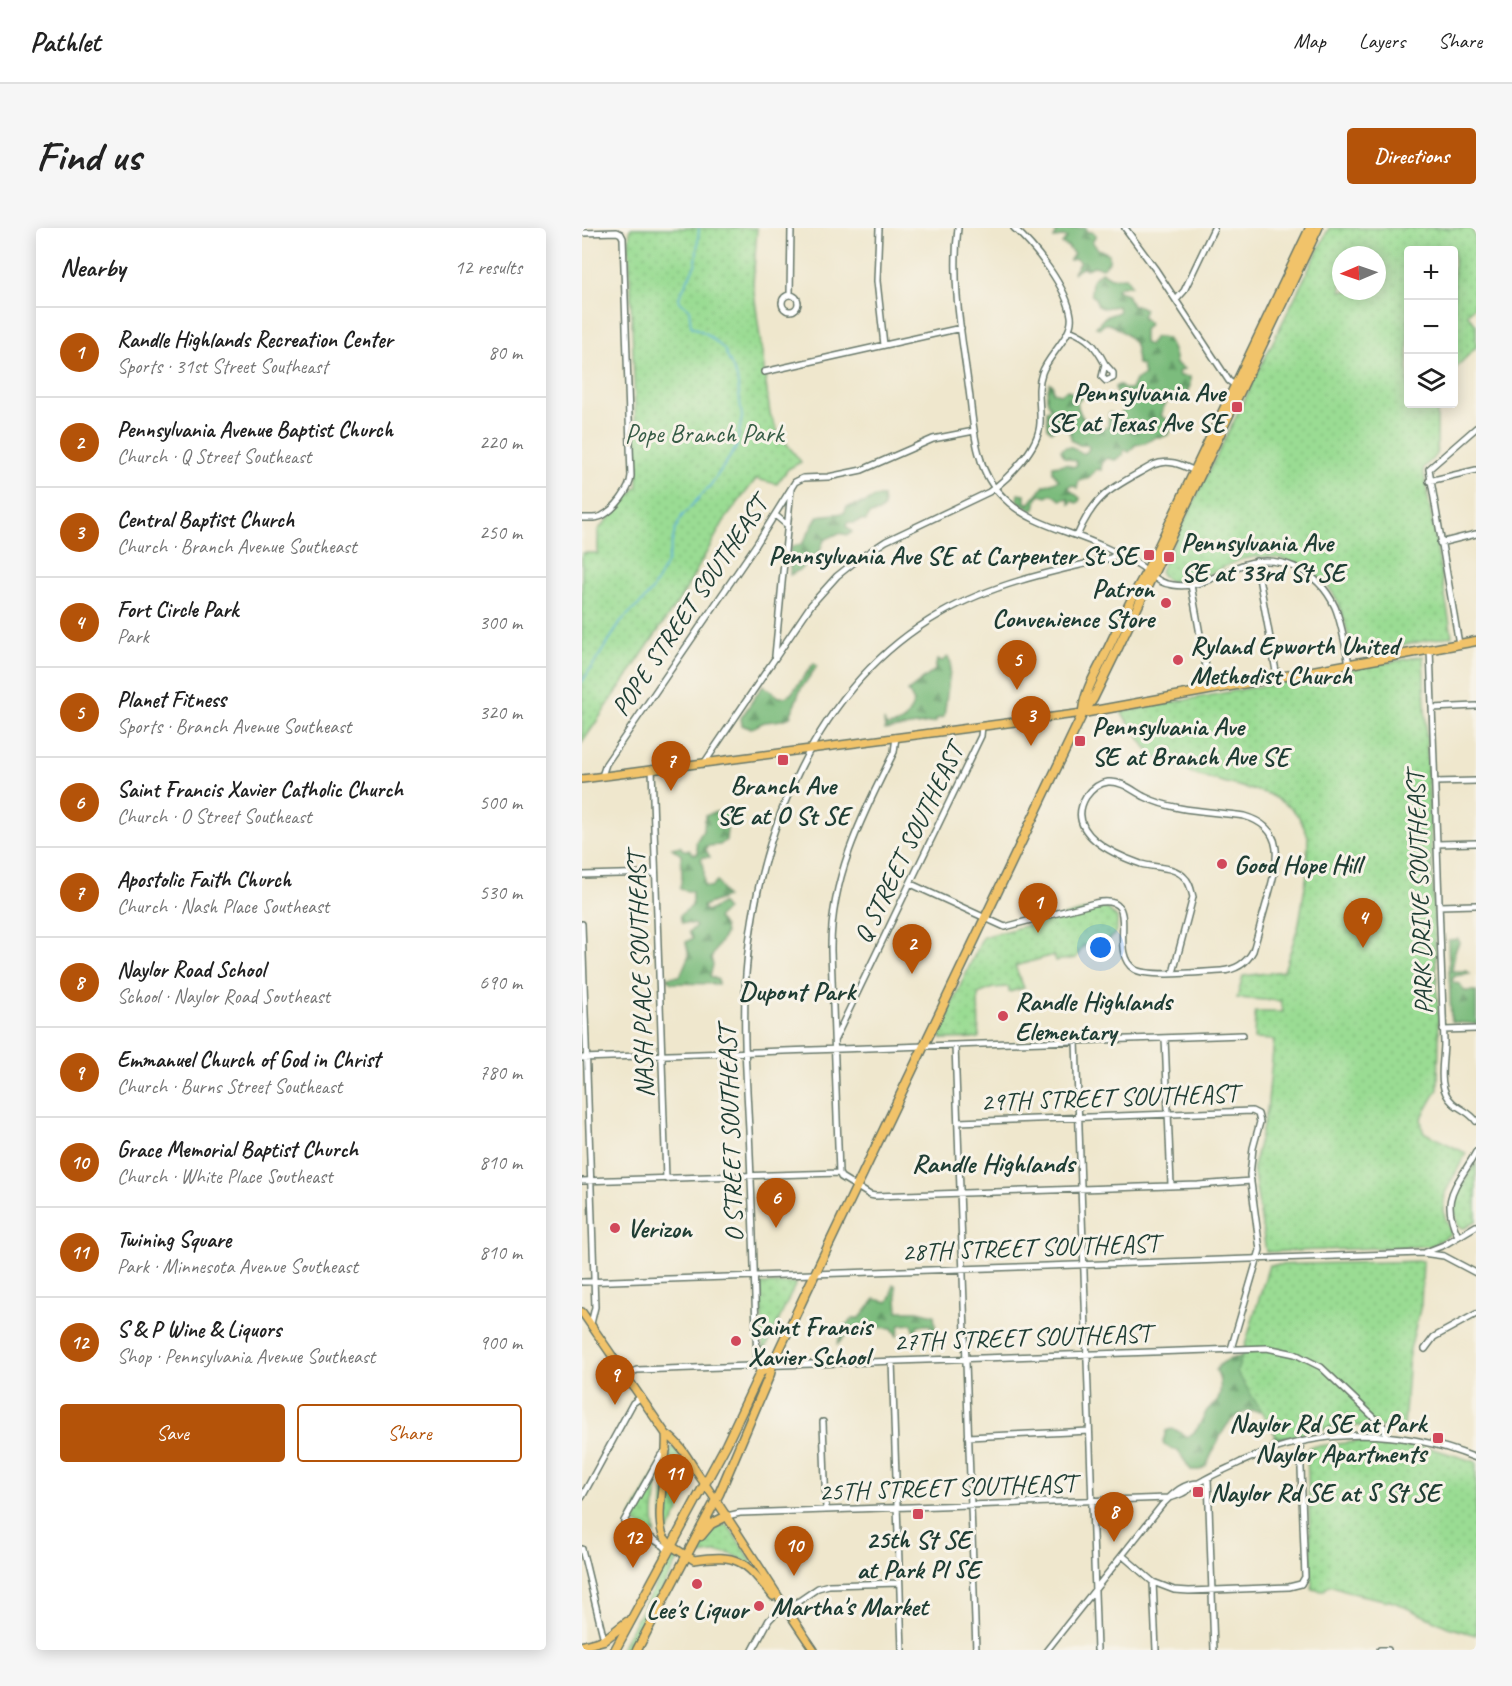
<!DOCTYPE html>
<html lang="en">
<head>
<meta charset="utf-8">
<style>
  body { margin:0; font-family:Caveat,sans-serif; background:#f6f6f6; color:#222 }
  .controls { position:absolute; right:18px; top:18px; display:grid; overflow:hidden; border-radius:6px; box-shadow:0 3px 15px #0003 }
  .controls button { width:54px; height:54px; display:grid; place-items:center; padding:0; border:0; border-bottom:2px solid #e0e0e0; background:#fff; color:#222; font:30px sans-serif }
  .compass { position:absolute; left:750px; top:18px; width:54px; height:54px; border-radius:50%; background:#fff; box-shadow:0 3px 15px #0003; rotate:268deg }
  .you { position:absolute; left:519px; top:720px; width:21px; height:21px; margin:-15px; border:4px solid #fff; border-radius:50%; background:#1a73e8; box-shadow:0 0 0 9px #1a73e833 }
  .badge { display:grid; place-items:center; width:39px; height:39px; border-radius:50%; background:#b45309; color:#fff; font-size:20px; font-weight:700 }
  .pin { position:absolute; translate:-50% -50px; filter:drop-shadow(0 2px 3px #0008) }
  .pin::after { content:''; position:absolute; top:32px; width:21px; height:18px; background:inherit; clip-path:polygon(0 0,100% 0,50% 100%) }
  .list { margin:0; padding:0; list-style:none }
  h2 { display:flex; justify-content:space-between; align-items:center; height:78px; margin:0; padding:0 24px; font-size:26px }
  h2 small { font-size:20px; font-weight:400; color:#767676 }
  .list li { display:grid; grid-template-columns:39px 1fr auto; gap:18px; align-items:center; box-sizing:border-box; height:90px; padding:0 24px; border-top:2px solid #e0e0e0 }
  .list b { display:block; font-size:22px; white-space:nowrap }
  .list p { margin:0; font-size:20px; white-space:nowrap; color:#767676 }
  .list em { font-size:20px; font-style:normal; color:#767676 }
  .actions { display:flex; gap:12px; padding:18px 24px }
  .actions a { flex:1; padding:14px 0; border:2px solid #b45309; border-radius:6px; text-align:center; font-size:21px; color:#b45309 }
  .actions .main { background:#b45309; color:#fff }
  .icon { flex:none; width:33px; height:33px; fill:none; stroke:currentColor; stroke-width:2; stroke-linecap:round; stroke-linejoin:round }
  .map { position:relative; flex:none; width:894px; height:1422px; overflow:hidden; border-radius:6px }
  header { display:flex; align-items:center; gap:36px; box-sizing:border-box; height:84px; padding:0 30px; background:#fff; border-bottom:2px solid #e0e0e0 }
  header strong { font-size:28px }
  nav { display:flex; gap:33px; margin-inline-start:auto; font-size:21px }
  .intro { display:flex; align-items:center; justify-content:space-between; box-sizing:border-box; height:144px; padding:0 36px }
  h1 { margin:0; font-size:42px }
  .button { padding:15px 27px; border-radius:6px; background:#b45309; color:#fff; font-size:21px; font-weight:700 }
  main { display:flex; gap:36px; padding:0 36px }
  aside { flex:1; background:#fff; border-radius:6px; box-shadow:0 3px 15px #0003 }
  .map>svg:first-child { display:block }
  .forest { fill:url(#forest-firs); stroke:#4d7c58; stroke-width:1.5 }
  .park { fill:url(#park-dots); stroke:#5c8c64; stroke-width:1.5; fill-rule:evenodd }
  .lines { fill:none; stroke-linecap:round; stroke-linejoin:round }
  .stream { stroke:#61b2dc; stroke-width:1.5 }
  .minor-casing { stroke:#68786a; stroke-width:8 }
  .major-casing { stroke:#68786a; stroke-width:10 }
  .highway-casing { stroke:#68786a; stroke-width:11 }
  .minor { stroke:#fff; stroke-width:5 }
  .major { stroke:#f1c36a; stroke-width:7 }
  .highway { stroke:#f1c36a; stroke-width:8 }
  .poi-dot { fill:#d1495b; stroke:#f7f3e8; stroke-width:2 }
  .labels { text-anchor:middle; stroke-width:6; stroke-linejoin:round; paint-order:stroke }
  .poi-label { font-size:26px; font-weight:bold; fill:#1f3d34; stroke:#f7f3e8; text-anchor:start }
  .park-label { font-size:26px; fill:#385d47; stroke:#f7f3e8 }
  .street-label { font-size:26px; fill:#1f3d34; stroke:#f7f3e8 }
  .neighbourhood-label { font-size:27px; font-weight:bold; fill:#1f3d34; stroke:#f7f3e8 }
</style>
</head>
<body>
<header>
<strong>Pathlet</strong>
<nav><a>Map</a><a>Layers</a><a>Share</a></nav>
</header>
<div class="intro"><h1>Find us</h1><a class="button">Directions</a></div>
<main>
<aside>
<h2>Nearby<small>12 results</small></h2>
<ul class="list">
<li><span class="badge">1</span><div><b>Randle Highlands Recreation Center</b><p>Sports · 31st Street Southeast</p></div><em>80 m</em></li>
<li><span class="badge">2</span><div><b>Pennsylvania Avenue Baptist Church</b><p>Church · Q Street Southeast</p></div><em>220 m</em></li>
<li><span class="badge">3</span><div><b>Central Baptist Church</b><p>Church · Branch Avenue Southeast</p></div><em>250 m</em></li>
<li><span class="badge">4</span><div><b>Fort Circle Park</b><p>Park</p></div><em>300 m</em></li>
<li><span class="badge">5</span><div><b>Planet Fitness</b><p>Sports · Branch Avenue Southeast</p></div><em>320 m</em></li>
<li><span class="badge">6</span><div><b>Saint Francis Xavier Catholic Church</b><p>Church · O Street Southeast</p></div><em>500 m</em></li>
<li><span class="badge">7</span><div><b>Apostolic Faith Church</b><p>Church · Nash Place Southeast</p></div><em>530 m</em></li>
<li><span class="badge">8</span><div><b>Naylor Road School</b><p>School · Naylor Road Southeast</p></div><em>690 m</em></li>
<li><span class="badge">9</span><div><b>Emmanuel Church of God in Christ</b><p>Church · Burns Street Southeast</p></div><em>780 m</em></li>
<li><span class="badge">10</span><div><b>Grace Memorial Baptist Church</b><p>Church · White Place Southeast</p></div><em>810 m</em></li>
<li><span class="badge">11</span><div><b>Twining Square</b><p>Park · Minnesota Avenue Southeast</p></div><em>810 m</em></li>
<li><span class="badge">12</span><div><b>S &amp; P Wine &amp; Liquors</b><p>Shop · Pennsylvania Avenue Southeast</p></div><em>900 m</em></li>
</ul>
<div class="actions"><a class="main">Save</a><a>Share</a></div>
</aside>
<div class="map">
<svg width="894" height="1422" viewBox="0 0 894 1422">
  <defs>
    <pattern id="forest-firs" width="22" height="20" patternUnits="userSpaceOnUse" patternTransform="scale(1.5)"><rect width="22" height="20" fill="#7bbc7d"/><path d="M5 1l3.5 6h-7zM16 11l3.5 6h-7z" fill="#649a67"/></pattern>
    <pattern id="park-dots" width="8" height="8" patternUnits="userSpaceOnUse" patternTransform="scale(1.5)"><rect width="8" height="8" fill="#9adc93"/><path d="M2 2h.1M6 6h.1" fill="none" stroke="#84be7f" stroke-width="1.8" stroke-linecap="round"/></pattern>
  </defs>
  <rect width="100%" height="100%" fill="#f7f3e8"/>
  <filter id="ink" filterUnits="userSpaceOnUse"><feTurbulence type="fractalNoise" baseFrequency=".0167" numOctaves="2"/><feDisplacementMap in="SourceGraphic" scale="12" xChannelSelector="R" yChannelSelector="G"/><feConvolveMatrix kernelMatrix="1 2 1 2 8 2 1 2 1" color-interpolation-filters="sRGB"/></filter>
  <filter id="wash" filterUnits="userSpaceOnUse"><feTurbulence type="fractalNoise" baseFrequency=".008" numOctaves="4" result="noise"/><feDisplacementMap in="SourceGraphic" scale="24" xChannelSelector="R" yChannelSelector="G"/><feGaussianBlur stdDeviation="1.35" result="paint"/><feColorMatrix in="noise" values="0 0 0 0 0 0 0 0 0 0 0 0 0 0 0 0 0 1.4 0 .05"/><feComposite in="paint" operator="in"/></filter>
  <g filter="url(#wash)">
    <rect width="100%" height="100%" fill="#efe7cd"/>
    <path class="forest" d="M471 0H504L505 4H510L514 8 510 14 516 21 527 26V34L520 40 512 38 504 41 500 40 491 45 498 34 494 31 488 32 492 26 485 18 480 16 485 10 480 9 472 10 475 3Z
      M519 44 529 50 544 49 549 58H539L534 62 545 66 550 78H557L563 81 560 89 567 96 562 102V115L567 117 573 109 585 110C590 118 593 127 594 136L602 141 596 144 597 148 608 149V158L601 172 588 170 582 178 579 188 593 196 586 207 578 210 576 208 563 215 553 217 547 224 542 221 541 227 533 232 525 230 520 234 519 242 515 241 505 251 497 252 495 260 491 257 488 258 487 261 498 270V273L495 275 490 273 488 276 486 270 479 272 470 266 465 269 459 267 455 270 453 281 449 282 435 272 436 266 443 267V274L447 276 462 258 477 252 471 244V238L484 236 491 239 495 237 494 233 482 229 479 222 483 219H490L500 226 505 224 507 220 506 217H498L490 213 486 200 475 199 470 203 466 200 465 183 470 179C462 174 465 163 468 155L471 157V164L478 166 486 162 490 165 499 164 501 168 495 175C498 189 509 207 526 199L527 185H529L532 190C541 186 544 181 545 171L535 169 533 159 537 157 542 161H549L553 152 562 147 560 137 556 136C553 129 555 123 553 117 552 111 533 97 526 96 523 95 520 98 518 100L514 99 523 89 537 84 536 78 521 80 516 78 513 70 509 66 510 52Z
      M293 269H301L302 279 297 284 288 286 284 293 279 292 272 295 266 294 264 298 270 304 266 307 257 305 242 312 238 323 227 331 219 341 208 347V321L211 318 220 316 236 288 262 285 265 279 285 274Z
      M366 429 369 435 362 489 354 491V494L303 502 302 492 304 498C324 496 324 491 332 474L326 463 353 442 355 432 360 433Z
      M232 435 235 438 218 462 208 489C200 493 192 493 183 494 173 496 173 504 160 497L159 490 181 457 196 469H203L209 466Z
      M134 584 151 585 141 594 145 600 144 612 138 617 125 618 124 622 128 629H121L119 631 122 639V658L129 659 135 653 144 669 121 678 122 682C130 684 134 678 139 675L144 682 135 690 142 699 143 706 129 730 131 737 128 748 136 752V756L90 755 86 752 85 749 98 748 107 727 104 714 111 710 107 704 114 698 111 696 100 695 98 687 110 678V664L98 661 100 648 99 627 90 620 98 618 101 622H107L111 626H116L114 614 122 601 123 588Z
      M876 711 877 715 873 723 870 743H885L888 746 873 748 870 752 872 755 878 756 882 763H894V796L871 794 869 792 866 714 867 712Z
      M311 1056 314 1058 316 1083H336L352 1087 355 1117 352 1118 350 1117 349 1097H336L333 1105 330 1096 318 1097 315 1108 310 1100 276 1098 269 1101 255 1117 262 1098 272 1090H278L293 1071 306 1074 310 1067Z
      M685 1127 773 1197 729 1203 688 1214 693 1208 688 1194 680 1184C644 1177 637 1214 624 1238L618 1242H609L596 1223 582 1217 581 1214 584 1203C592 1198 598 1205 605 1209 615 1205 618 1195 623 1186 625 1181 629 1179 633 1175 641 1167 639 1151 634 1142 643 1126 669 1128 685 1127Z"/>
    <path class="park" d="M48 0H175L171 56 188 186 197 206 219 234 206 241 195 256 174 251 142 293 103 363 0 515V325H16V302L56 258 47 17Z
      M747 0H890L894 11V77L885 86 894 97V119L872 142V22H826V176H855V226L841 240 870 408 771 426C765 405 761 378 748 361 727 334 693 324 661 331 644 335 589 373 578 343ZM759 27H795V63H759Z
      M841 428 857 806 856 861 839 891 841 904 884 925 863 965 861 983 869 1006 849 1018 684 1024 671 939 685 882 692 812 672 811 673 784H701L699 773 655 770 661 748 702 743 717 696 725 645 726 608 717 589 708 579 687 566 614 547 570 528 539 484Z
      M516 679 525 680 535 690C538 713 519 717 501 718L494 730 473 733 472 727 433 738 442 760 427 764V759L411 760 396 766 397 810 361 811 356 806 401 709Z
      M894 934V993L883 1000 877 999C865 969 881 959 894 934Z
      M841 1033 839 1077 827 1125 822 1200 755 1197 717 1207 695 1209 655 1144 687 1037Z
      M214 1055 184 1120 181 1124 179 1056Z
      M781 1213 848 1220 894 1234V1407L866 1399 812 1374 774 1366 748 1357 741 1363 730 1361 725 1223 727 1219Z
      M92 1219 112 1254 86 1304H83C76 1278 86 1245 89 1220Z
      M74 1244H76L72 1286 73 1306 51 1294 49 1289Z
      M145 1296 193 1369C181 1351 168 1330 145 1325 136 1324 125 1326 116 1327 123 1314 128 1299 145 1296Z
      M89 1328 96 1332 47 1422H38Z"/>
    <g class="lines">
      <path class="stream" d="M0 454 41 391 61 373 70 362 85 335 93 302 100 288 128 258 154 220 160 189 155 150 142 121 125 106 109 98 107 81 98 74 97 69 114 35 117 0"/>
    </g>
  </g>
  <g filter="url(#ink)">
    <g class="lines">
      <defs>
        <path id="minor" d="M297 0 295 53 302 117
          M376 0C369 55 380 108 387 162 390 184 391 208 398 229 402 245 411 260 423 271 449 297 488 303 520 318 533 324 548 331 560 339 572 347 574 355 591 357 615 361 633 348 655 339 693 323 736 341 753 379 760 396 763 417 767 436
          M543 0 574 42 647 153 654 158
          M0 5 35 4 39 6 41 10 49 248C48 262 33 281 20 288 14 291 7 290 0 290
          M208 67 209 0
          M200 75a8 8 0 1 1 16 0a8 8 0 1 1-16 0Z
          M594 72 602 63 632 0
          M487 102C507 110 513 117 523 136L520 149 524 153 531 150V145L523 136
          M182 144 379 100
          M847 253 894 242
          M193 287 205 297
          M495 308C514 264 531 260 571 237 587 230 600 237 615 244
          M858 315 894 306
          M674 333 695 449
          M609 357 628 461
          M877 416 847 241 894 200
          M848 421 862 814C862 834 854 860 871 875 879 882 888 884 894 893
          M193 428 209 261
          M850 480 894 478
          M123 534 229 377 255 348 275 332 304 313 407 264C427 250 457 220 458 195 459 178 454 161 460 145 466 127 492 107 489 88 485 59 453 19 432 0
          M70 541 84 951
          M20 548 24 536 174 317 213 254 221 250 246 249 280 242 351 211 392 203
          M853 554 894 553
          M855 616 894 615
          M0 647 73 645
          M329 656 423 699 513 675C563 664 524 722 552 741 565 750 620 744 639 743 654 742 664 736 671 723 676 706 680 690 685 673 694 639 708 601 662 588 630 583 593 584 563 569 551 563 541 553 526 554 517 555 509 562 504 569 482 605 533 627 559 636 573 640 592 638 602 649 608 654 609 662 611 669L591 745
          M857 678 894 677
          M0 696 13 1079 9 1096
          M861 802 894 801
          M583 810 589 957
          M253 811 399 508 400 498
          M494 813 515 1422
          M373 817 394 1422
          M0 830 661 807
          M376 894 670 883 676 886 678 894 671 920 668 947 678 1022 649 1121
          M257 945 249 723C248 650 280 588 312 524L314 509
          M0 953 257 945 259 949 288 967 293 968 616 957 669 953
          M876 1008C857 968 875 959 894 924
          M844 1024 862 1017 894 998
          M0 1054 840 1025 862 1028 894 1045
          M843 1121 852 1109 894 1086
          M310 1133 320 1422
          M178 1145 175 1137C173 1067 171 997 168 927 166 867 160 806 164 746 174 609 233 457 358 386 410 356 471 343 529 330L534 326
          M44 1147 55 1142 685 1120 713 1126 739 1139 802 1199 804 1207
          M241 1194 244 1282
          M386 1209 507 1203
          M85 1222 79 1227 42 1293 82 1318 86 1323
          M626 1250 632 1422
          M0 1269 51 1175 59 1169
          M145 1288 158 1285 586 1270C601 1268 610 1258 622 1252 634 1245 647 1240 659 1234 735 1199 817 1199 894 1230
          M0 1321 22 1412
          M541 1328 571 1354 592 1362 607 1363 707 1359 719 1356 723 1349 718 1213
          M571 1354 574 1422
          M171 1422 187 1392 193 1386 217 1373 236 1360 247 1357 317 1355
          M465 1422 580 1277C591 1266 601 1255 617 1255
          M798 1422H806"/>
        <path id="major" d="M0 551 501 485
          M0 1084 84 1206C99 1215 109 1236 118 1249 158 1306 193 1366 232 1422
          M84 1206C87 1231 71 1291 82 1309 89 1320 101 1325 112 1332 158 1325 163 1334 191 1368"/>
        <path id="highway" d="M501 482C503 463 513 447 521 431 536 401 548 371 565 343L728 0
          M501 485 894 413
          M119 1308 129 1296 145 1288
          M0 1418 22 1412 45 1394
          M33 1422 144 1217 178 1145 190 1137
          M55 1422 137 1266 188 1146 190 1137C292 919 396 702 501 485L511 471 534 424 736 0"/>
      </defs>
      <use href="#minor" class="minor-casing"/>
      <use href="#major" class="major-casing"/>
      <use href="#highway" class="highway-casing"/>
      <use href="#minor" class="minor"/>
      <use href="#major" class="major"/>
      <use href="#highway" class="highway"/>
    </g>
  </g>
  <g class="poi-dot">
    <rect x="649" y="173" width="12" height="12" rx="3"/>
    <rect x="561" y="321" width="12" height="12" rx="3"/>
    <rect x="581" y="323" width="12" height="12" rx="3"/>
    <circle cx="584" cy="375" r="6"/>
    <circle cx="596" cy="432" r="6"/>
    <rect x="492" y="507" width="12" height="12" rx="3"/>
    <rect x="195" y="526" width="12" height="12" rx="3"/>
    <circle cx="640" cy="636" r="6"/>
    <circle cx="421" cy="788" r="6"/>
    <circle cx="33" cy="1000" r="6"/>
    <circle cx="154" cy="1113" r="6"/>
    <rect x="850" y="1204" width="12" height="12" rx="3"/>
    <rect x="610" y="1258" width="12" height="12" rx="3"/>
    <rect x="330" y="1280" width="12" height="12" rx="3"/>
    <circle cx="115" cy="1356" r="6"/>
    <circle cx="177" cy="1378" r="6"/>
  </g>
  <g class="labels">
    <g class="poi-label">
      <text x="643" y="173" text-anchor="end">Pennsylvania Ave<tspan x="643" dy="30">SE at Texas Ave SE</tspan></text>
      <text x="599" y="323">Pennsylvania Ave<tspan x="599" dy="30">SE at 33rd St SE</tspan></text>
      <text x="555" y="336" text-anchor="end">Pennsylvania Ave SE at Carpenter St SE</text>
      <text x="572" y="369" text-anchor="end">Patron<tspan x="572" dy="30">Convenience Store</tspan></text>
      <text x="608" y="426">Ryland Epworth United<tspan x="608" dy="30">Methodist Church</tspan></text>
      <text x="510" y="507">Pennsylvania Ave<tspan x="510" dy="30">SE at Branch Ave SE</tspan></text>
      <text x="201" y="566" text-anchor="middle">Branch Ave<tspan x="201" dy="30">SE at O St SE</tspan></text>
      <text x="652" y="645">Good Hope Hill</text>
      <text x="433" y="782">Randle Highlands<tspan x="433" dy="30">Elementary</tspan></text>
      <text x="45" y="1009">Verizon</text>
      <text x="166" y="1107">Saint Francis<tspan x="166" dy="30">Xavier School</tspan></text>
      <text x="844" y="1204" text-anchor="end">Naylor Rd SE at Park<tspan x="844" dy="30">Naylor Apartments</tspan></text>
      <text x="628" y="1273">Naylor Rd SE at S St SE</text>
      <text x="336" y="1320" text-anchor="middle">25th St SE<tspan x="336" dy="30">at Park Pl SE</tspan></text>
      <text x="189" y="1387">Martha's Market</text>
      <text x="115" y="1390" text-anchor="middle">Lee's Liquor</text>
    </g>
    <g class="park-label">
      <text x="122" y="214">Pope Branch Park</text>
    </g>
    <g class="street-label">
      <text transform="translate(107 378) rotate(-56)" y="9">POPE STREET SOUTHEAST</text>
      <text transform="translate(326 615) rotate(-64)" y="9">Q STREET SOUTHEAST</text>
      <text transform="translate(837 665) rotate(-92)" y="9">PARK DRIVE SOUTHEAST</text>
      <text transform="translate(58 747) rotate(-92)" y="9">NASH PLACE SOUTHEAST</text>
      <text transform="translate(527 869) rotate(-2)" y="9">29TH STREET SOUTHEAST</text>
      <text transform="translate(148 906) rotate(-92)" y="9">O STREET SOUTHEAST</text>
      <text transform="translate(448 1019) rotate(-2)" y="9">28TH STREET SOUTHEAST</text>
      <text transform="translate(440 1109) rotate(-2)" y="9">27TH STREET SOUTHEAST</text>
      <text transform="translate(365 1259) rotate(-2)" y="9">25TH STREET SOUTHEAST</text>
    </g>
    <g class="neighbourhood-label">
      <text x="215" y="772">Dupont Park</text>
      <text x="411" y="944">Randle Highlands</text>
    </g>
  </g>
</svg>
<div class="controls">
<button>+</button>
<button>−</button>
<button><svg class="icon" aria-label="layers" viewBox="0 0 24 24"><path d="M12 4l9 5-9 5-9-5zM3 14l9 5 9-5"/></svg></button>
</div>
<svg class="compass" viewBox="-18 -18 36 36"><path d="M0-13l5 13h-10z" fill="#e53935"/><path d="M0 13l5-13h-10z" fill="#767676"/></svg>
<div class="you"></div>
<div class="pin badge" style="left:456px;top:705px">1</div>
<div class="pin badge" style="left:330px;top:746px">2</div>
<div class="pin badge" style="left:449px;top:518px">3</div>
<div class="pin badge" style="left:781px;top:720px">4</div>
<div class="pin badge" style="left:435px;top:462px">5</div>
<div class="pin badge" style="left:194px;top:1000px">6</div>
<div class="pin badge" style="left:89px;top:563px">7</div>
<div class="pin badge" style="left:532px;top:1314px">8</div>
<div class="pin badge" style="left:33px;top:1177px">9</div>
<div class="pin badge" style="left:212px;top:1348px">10</div>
<div class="pin badge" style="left:92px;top:1276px">11</div>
<div class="pin badge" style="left:51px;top:1340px">12</div>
</div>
</main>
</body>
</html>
